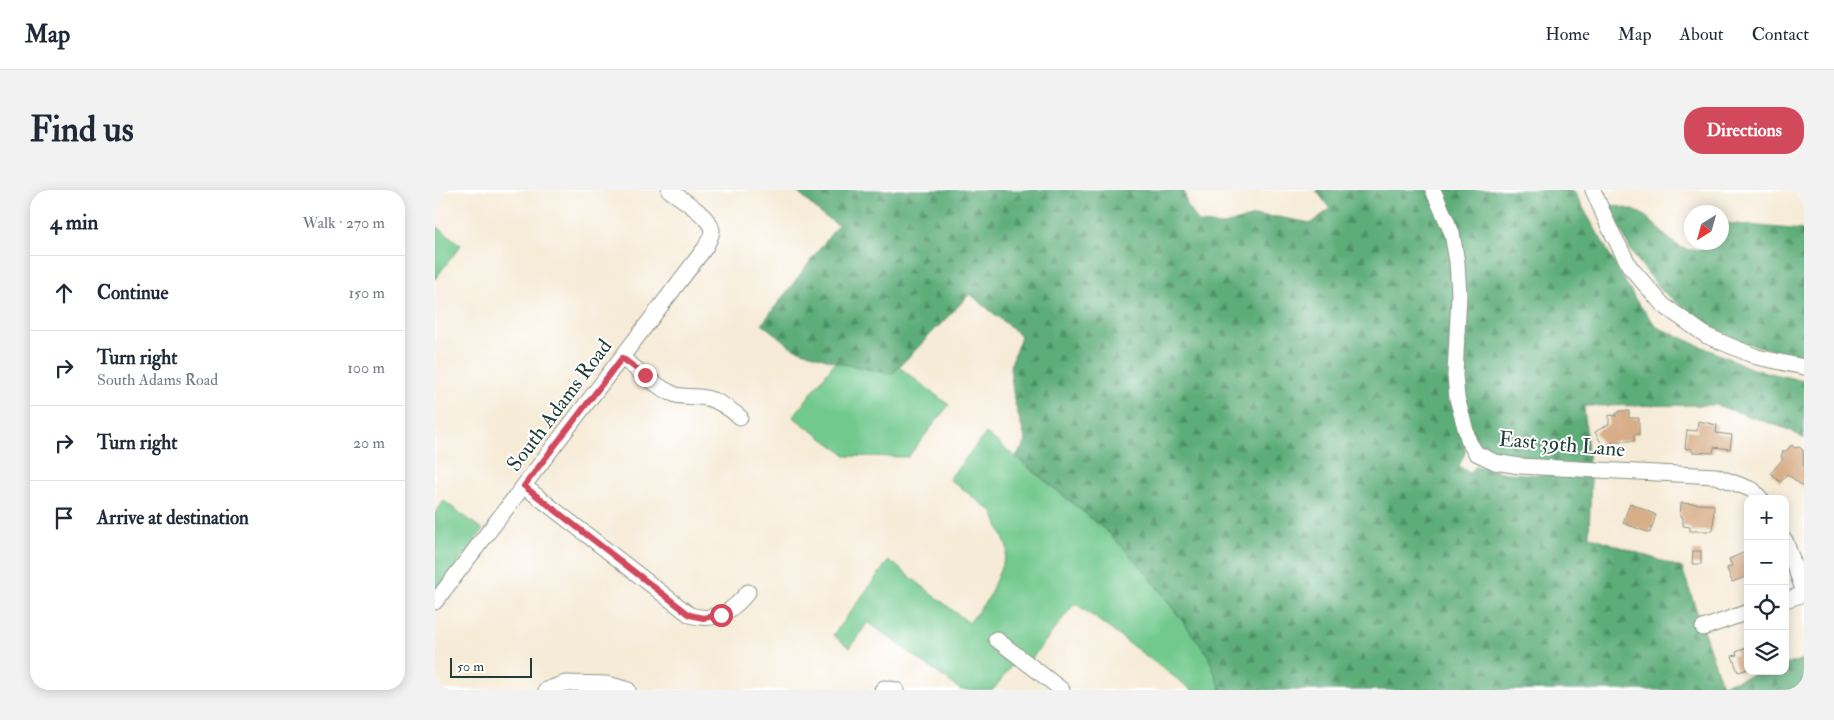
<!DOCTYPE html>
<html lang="en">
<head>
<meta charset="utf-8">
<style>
  body { margin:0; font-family:"IM FELL Double Pica",serif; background:#f2f2f3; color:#1f2937 }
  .controls { position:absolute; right:15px; bottom:15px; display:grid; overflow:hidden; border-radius:10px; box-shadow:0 2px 12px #0003 }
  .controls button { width:45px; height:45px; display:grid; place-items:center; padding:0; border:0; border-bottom:1px solid #e0e1e3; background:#fff; color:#1f2937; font:25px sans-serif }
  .compass { position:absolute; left:1249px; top:15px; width:45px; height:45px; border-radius:50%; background:#fff; box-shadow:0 2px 12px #0003; rotate:217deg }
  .scale { position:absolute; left:15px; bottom:12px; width:82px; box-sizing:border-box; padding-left:5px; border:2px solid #1f3d34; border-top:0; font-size:14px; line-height:18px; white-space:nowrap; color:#1f3d34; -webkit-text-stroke:4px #fff; paint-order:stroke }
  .stop { position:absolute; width:15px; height:15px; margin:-11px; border:4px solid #d1495b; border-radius:50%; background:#fff }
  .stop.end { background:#d1495b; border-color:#fff; box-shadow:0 1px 5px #0008 }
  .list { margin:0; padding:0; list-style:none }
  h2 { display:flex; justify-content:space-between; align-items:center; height:65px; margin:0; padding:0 20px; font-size:21px }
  h2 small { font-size:16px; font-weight:400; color:#747a83 }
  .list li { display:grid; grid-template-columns:32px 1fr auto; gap:15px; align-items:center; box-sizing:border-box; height:75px; padding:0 20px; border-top:1px solid #e0e1e3 }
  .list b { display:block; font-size:19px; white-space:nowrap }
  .list p { margin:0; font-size:16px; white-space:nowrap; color:#747a83 }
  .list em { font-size:16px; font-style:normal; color:#747a83 }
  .icon { flex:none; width:28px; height:28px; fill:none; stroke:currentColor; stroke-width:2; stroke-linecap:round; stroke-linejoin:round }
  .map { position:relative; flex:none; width:1369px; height:500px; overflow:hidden; border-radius:20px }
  header { display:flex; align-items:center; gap:30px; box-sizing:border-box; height:70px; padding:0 25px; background:#fff; border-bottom:1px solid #e0e1e3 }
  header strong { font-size:24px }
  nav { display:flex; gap:28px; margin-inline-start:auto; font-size:18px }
  .intro { display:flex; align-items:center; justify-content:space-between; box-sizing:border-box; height:120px; padding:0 30px }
  h1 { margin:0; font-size:35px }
  .button { padding:12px 22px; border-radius:20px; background:#d1495b; color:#fff; font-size:18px; font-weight:700 }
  main { display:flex; gap:30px; padding:0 30px }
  aside { flex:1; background:#fff; border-radius:20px; box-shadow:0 2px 12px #0003 }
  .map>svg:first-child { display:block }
  .green { fill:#72c98e; stroke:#488361 }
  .forest { fill:url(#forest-firs); stroke:#3e7556 }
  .building { fill:#d8ae89 }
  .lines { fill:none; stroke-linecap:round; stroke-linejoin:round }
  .minor-casing { stroke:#8a9486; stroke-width:17 }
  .minor { stroke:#fff; stroke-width:15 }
  .route { stroke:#d1495b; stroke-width:6 }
  .labels { text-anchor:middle; stroke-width:4; stroke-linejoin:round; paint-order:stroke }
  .street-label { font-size:21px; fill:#1f3d34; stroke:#fff }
</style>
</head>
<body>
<header>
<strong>Map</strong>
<nav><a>Home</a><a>Map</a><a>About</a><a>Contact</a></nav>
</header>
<div class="intro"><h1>Find us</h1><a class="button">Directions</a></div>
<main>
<aside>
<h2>4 min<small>Walk · 270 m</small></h2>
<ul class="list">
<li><svg class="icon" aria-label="ahead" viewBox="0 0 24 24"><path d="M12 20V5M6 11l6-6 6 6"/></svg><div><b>Continue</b></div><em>150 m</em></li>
<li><svg class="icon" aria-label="right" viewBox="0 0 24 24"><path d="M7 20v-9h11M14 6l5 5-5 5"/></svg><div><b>Turn right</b><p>South Adams Road</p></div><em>100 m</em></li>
<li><svg class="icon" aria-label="right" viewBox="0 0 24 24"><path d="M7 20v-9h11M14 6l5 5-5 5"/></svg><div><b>Turn right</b></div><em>20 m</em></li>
<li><svg class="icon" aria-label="arrive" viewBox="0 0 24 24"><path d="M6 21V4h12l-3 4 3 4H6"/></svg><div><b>Arrive at destination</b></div></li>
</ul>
</aside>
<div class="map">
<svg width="1369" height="500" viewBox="0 0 1369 500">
  <defs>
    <pattern id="forest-firs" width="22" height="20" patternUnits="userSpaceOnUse" patternTransform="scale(1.25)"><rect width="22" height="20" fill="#5dad79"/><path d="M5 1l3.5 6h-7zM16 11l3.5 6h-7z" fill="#4c8e64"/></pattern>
  </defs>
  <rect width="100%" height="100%" fill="#fff"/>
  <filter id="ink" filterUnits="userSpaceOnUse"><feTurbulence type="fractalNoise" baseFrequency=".02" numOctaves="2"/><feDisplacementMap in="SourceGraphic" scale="10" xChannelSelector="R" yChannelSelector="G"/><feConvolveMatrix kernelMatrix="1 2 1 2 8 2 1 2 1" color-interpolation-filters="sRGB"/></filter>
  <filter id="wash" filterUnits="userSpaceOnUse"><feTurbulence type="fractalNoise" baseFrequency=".0096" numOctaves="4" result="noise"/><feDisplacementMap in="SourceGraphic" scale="20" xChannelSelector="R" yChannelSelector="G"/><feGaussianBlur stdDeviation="1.12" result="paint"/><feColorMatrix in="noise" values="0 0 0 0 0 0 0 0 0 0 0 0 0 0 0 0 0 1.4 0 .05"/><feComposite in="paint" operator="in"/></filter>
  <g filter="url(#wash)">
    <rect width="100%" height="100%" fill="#f6ebd7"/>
    <path class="green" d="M0 35 26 55 0 89Z
      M400 172 457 184 464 177 514 215 473 267 412 266 358 227Z
      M551 243 674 343 710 381 773 465 786 500H757L640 413 590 477 581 470 558 500H526L433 432 415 458 398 445 454 370 534 433 554 407 573 360 558 322 514 289Z
      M9 311 48 340 0 403V323Z"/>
    <path class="forest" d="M360 0H749L752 15 764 33 789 35 819 26 843 27 876 33 895 19 881 0H1138L1200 109 1222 137 1318 179 1369 191V249L1355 240 1281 215 1149 216 1154 275 1064 269 1030 254V263L1024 276 1035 283 1041 276 1071 283 1156 288 1154 346 1247 378 1287 495 1330 481H1350V475L1369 469V500H786L773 465 710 381 674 343 581 266 591 252 579 210 575 177 586 146 535 104 457 184 400 172 358 158 327 134 403 35 386 24Z
      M1173 14C1184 17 1201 19 1210 26 1223 36 1238 59 1257 60 1270 61 1275 53 1286 52L1287 39 1289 33 1369 40V168L1303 151 1258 125 1226 100 1197 63Z"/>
    <g id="blocks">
      <path class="building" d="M1184 221H1194V228H1204V244H1199V251H1181L1168 256 1160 242 1174 234V225L1181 226V223H1184Z
        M1263 231 1282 235 1281 243 1297 245 1295 259 1279 257 1278 263 1257 262V259L1250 258 1252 240 1262 241Z
        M1357 255 1360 258 1364 257 1368 260 1369 297 1352 284 1345 292 1336 283 1348 269 1346 267 1348 261H1351Z
        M1195 313 1221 325 1215 343 1188 333Z
        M1246 313 1279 315 1278 341H1255V337L1248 336V327H1245Z
        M1258 361H1266V374H1257Z
        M1313 361V386L1297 392 1292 378 1297 376 1294 369Z
        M1313 457V479L1303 482 1297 466 1302 465 1301 462Z"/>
    </g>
  </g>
  <g filter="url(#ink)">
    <use href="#blocks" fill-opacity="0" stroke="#8a9486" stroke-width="1"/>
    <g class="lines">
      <defs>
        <path id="minor" d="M998 0 1017 43 1022 72 1024 105 1020 185 1022 208 1034 252 1041 263 1060 272 1085 276 1281 286 1318 300 1326 309
          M1158 0 1174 37 1195 77 1228 115 1272 146 1322 167 1369 177
          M187 168C202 179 223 199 241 205 249 207 256 206 264 207 281 208 293 218 305 227
          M89 296 255 425C280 433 298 421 313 402
          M1350 350 1369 402
          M1350 410 1369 404
          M0 412 270 58C273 52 277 46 277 40 275 26 245 8 234 0
          M1268 438 1313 422
          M561 449 627 500
          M111 500 130 493 173 494 193 500
          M447 500 449 498 461 500"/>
      </defs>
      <use href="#minor" class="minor-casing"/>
      <use href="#minor" class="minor"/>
    </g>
  </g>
  <g class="lines" filter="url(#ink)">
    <path class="route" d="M210 185 187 168 89 296 255 425 268 428 286 425"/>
  </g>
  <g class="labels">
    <g class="street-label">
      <text transform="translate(124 215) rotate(-53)" y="7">South Adams Road</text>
      <text transform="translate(1127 254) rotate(5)" y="7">East 39th Lane</text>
    </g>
  </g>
</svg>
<div class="controls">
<button>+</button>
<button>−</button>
<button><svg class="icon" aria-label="locate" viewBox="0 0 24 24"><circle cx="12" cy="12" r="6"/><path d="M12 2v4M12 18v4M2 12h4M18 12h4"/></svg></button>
<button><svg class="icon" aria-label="layers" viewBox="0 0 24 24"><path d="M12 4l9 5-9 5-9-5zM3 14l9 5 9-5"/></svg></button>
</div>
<svg class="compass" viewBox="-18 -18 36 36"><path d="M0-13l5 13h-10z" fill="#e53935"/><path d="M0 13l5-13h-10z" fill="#747a83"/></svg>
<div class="scale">50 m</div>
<div class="stop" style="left:286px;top:425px"></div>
<div class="stop end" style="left:210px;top:185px"></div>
</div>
</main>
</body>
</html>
